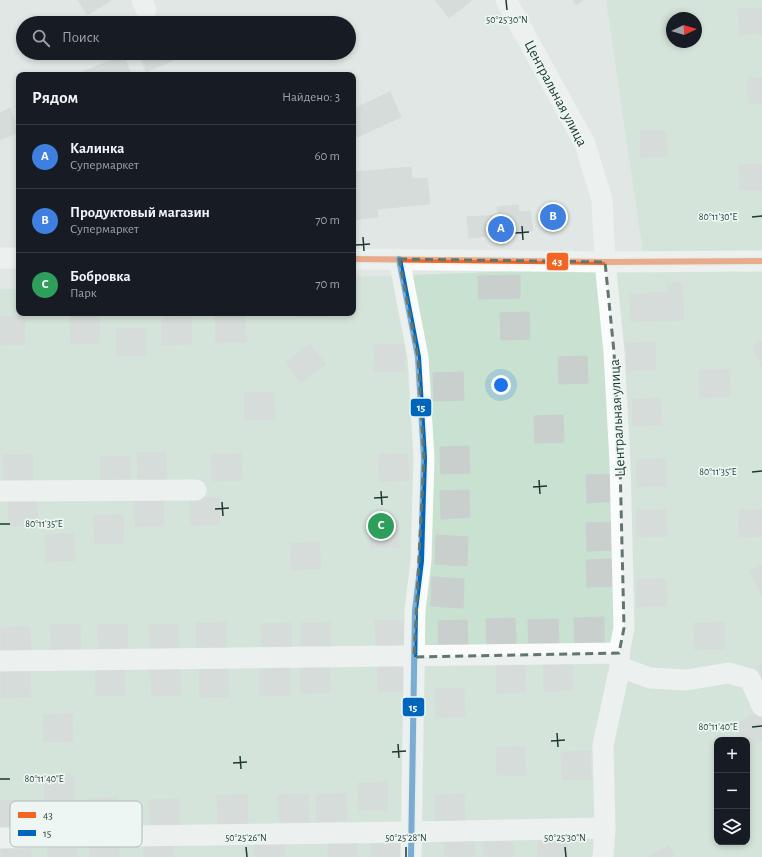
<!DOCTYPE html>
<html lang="ru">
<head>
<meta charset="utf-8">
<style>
  body { margin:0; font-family:"Alegreya Sans",sans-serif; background:#242831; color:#f1f3f6 }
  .controls { position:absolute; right:12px; bottom:12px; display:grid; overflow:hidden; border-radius:8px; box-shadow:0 2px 6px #0003 }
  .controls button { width:36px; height:36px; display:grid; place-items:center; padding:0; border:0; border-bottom:1px solid #363941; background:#171b24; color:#f1f3f6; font:20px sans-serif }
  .compass { position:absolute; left:666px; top:12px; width:36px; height:36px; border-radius:50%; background:#171b24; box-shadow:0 2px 6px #0003; rotate:86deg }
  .you { position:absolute; left:501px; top:385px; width:14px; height:14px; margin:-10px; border:3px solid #fff; border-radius:50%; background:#1a73e8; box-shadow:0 0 0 6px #1a73e833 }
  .badge { display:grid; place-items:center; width:26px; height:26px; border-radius:50%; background:#627670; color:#fff; font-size:13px; font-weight:700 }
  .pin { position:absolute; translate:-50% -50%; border:2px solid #fff; box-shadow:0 1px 4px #0006 }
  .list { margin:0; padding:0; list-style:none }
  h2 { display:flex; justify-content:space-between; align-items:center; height:52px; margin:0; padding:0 16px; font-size:17px }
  h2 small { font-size:13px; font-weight:400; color:#9ea1a6 }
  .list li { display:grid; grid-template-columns:26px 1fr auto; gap:12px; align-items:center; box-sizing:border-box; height:64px; padding:0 16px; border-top:1px solid #363941 }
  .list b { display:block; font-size:15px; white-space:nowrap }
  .list p { margin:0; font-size:13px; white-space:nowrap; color:#9ea1a6 }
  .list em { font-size:13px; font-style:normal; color:#9ea1a6 }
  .icon { flex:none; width:22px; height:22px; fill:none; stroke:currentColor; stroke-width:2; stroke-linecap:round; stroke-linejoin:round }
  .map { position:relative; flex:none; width:762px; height:857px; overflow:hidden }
  .search { position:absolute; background:#171b24; box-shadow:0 2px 6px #0003; left:16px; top:16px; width:340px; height:44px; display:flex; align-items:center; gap:10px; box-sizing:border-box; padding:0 14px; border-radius:22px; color:#9ea1a6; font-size:15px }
  .panel { position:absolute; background:#171b24; box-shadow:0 2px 6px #0003; left:16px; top:72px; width:340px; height:244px; border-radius:8px }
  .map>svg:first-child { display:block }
  .green { fill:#c8e1d0; fill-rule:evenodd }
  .building { fill:#c9cfcd; stroke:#c9cfcd }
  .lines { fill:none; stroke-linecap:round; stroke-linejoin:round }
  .minor { stroke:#fafbfb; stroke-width:21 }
  .bus-1-casing { stroke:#edf6f2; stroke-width:9 }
  .bus-2-casing { stroke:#edf6f2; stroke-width:9 }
  .bus-1 { stroke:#f26522; stroke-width:6 }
  .bus-2 { stroke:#0065bd; stroke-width:6 }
  .marked { fill:none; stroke:#627670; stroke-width:3; stroke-dasharray:8 5; stroke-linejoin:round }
  .ticks { fill:none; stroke:#1e3932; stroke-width:1.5 }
  .labels { text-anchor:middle; stroke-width:3.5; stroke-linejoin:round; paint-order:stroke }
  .street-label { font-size:15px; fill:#1e3932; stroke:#edf6f2 }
  .key { fill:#edf6f2; stroke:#afbdb8; stroke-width:1 }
  .key-label { font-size:11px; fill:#1e3932 }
  .ticks-label { font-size:10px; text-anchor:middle; fill:#1e3932; stroke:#edf6f2; stroke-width:3.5; stroke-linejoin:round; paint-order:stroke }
  .line-badge { stroke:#edf6f2; stroke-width:1.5 }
  .badge-label { font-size:11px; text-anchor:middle; font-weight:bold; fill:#fff }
</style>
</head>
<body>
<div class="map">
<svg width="762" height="857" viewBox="0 0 762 857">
  <rect width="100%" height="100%" fill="#e0e7e4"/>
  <path class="green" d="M606 0H762V857H0V289H19V313H353V277L645 267ZM672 18H696V42H672ZM717 740H747V842H717Z"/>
  <path class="building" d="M78 0H110V1L87 15Z
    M435 0H470L471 1 449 18Z
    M573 0H583L576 5Z
    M738 9H762V34L739 35Z
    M139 53H191L146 72Z
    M123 55 132 75H75Z
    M762 77V103H748V78Z
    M390 92 401 117 353 139V109Z
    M10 108 19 132 0 140V113Z
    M640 131H666L667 156 641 157Z
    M762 164V190H740L739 165Z
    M411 167 412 179 427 178 430 204 377 209 378 217 353 220V198H355L353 172Z
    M518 205 519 212 530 211 533 231 469 238 467 217 498 215 497 207Z
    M562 205 563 228 544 229 543 206Z
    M520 275V298L479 299 478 276Z
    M682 283 684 320 631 322 630 294 668 292 667 284Z
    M529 312 530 339 501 340 500 313Z
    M297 313H345V315L297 317Z
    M99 315 100 343 71 344 70 316Z
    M245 315 246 342 216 343 215 316Z
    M24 316 25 344 0 345V317Z
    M191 317 192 344 162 345V318Z
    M146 328V355L117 356 116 329Z
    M762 341V367L752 346Z
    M655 342 656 370 627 371 626 343Z
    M310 344 326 365 301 383 286 362Z
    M404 344 405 372H375L374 345Z
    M587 356 588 383 559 384 558 357Z
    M729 369 730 396 700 397 699 370Z
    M463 372 464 400 434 401 433 373Z
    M244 392H274L275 419 245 420Z
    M661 398 662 425 633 426 632 399Z
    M563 415 564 442 535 443 534 416Z
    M469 446 470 473 441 474 440 447Z
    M166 452 167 480 138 481 137 453Z
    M241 453 242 480 212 481 211 454Z
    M407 453 409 480 379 482 378 454Z
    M33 454V481L4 482 3 455Z
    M130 456 131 483 101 484 100 457Z
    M665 459 666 486 637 487 636 460Z
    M615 474 616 501 587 503 586 475Z
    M469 490 470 517 441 519 440 491Z
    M219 497 220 524 191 525 190 498Z
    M37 498 38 525 9 526 8 499Z
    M163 499 164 526 135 527 134 500Z
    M666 509 667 536 637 537 636 510Z
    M762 509V536L739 537 738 510Z
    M123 515 124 543 95 544 94 516Z
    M398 520 399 547 370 548 369 521Z
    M616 522V550L587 551 586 523Z
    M74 533 75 561 46 562 45 535Z
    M436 535 468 537 467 566 435 564Z
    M319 542 321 569 291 570 290 543Z
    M615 559 616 586 587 587 586 560Z
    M762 565V596L750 571Z
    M432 577 464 579 463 608 431 606Z
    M666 579 667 606 637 607 636 580Z
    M604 617V644L575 645 574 618Z
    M515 618 516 645 487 646 486 619Z
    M558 619 559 646 529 647 528 620Z
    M404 620 406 647 376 648 375 621Z
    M467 620 468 648 439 649 438 621Z
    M226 622 227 650 197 651 196 623Z
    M330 622 331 649 301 650V623Z
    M724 622 725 649 695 650 694 623Z
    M291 623 292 650 262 651 261 624Z
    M80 624 81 651 51 652 50 625Z
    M127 624 128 652 99 653 97 625Z
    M178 624 179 651 150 652 149 625Z
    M30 627 31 655 1 656V628Z
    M572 663 573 690 544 692 543 664Z
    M329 664 330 692 301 693 300 665Z
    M407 664V691L378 692 377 665Z
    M525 664 526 692 497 693 496 665Z
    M762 664V680L756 667Z
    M289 667 290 695 260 696V668Z
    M124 668 125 695 96 696 95 669Z
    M180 668 181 695 152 696 150 669Z
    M30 669 31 697 1 698V671Z
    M228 669 229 697 200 698 199 670Z
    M464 688 465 716 436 717 435 689Z
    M761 711 762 741 747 748V740H743L735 724Z
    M72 714 73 741 44 742 43 715Z
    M525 747 526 775H497L496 748Z
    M590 751 591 779 562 780 561 752Z
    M74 775V802L45 803 44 776Z
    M387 782 388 810 359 811 358 783Z
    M346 793 347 820 317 822 316 794Z
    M308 794 309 821 279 822 278 795Z
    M464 794 465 821 435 822 434 795Z
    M247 795 248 823 218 824 217 796Z
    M118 797 119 825 90 826 89 798Z
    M179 799V826L150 827 149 800Z
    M26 800 27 827 0 828V801Z
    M474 840 475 857H445L444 841Z
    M567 841 568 857H538V842Z
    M357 842 358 857H328V843Z
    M371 842H400L401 857H371Z
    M484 842H513L514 857H484Z
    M89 843H119V857H90Z
    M173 843V857H144L143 844Z
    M284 843V857H255L254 844Z
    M77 846V857H48L47 848Z
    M669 846 674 857H647Z
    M31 848V857H1V849Z"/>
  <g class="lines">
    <path class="minor" d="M142 0 146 9
      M506 0 585 144 602 200 605 262 614 352 620 463 624 628 619 653 620 667 603 745 605 828 603 857
      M0 258H19
      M353 259 605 262 762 261
      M399 259 418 357 424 458 421 561 415 610 411 857
      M0 491 196 490
      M0 661 619 653
      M620 667 650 678 686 680 729 673 750 679 762 706
      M0 838 411 832 605 828"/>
    <defs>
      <path id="bus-1" d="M353 259 605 262 762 261"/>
      <path id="bus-2" d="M399 259 418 357 424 458 421 561 415 610 411 857"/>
    </defs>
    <use href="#bus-1" class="bus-1-casing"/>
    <use href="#bus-2" class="bus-2-casing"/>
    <use href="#bus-1" class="bus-1"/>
    <use href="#bus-2" class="bus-2"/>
  </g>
  <path d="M0 0H762V857H0ZM399 259 605 262 614 352 620 463 624 628 619 653 414 657 424 458 418 357Z" fill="#e0e7e4" fill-opacity=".55" fill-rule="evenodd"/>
  <path class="marked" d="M399 259 605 262 614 352 620 463 624 628 619 653 414 657 424 458 418 357Z"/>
  <path class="ticks" d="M506 0 507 10M752 217 762 216M522 226 523 240M515 233 529 232M363 237 364 251M356 245 370 244M752 472 762 471M539 480 540 494M533 487 547 486M381 491 382 505M374 498 388 497M222 502 223 516M215 509 229 508M0 524H10M752 727 762 726M557 733 558 747M551 741 565 740M398 744 399 758M392 752 406 751M240 756 241 769M233 763 247 762M0 779H10M246 847 247 857M406 847V857M565 847 566 857"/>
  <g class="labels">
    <g class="street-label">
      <text transform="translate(556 93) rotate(62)" y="5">Центральная улица</text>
      <text transform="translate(617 418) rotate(-93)" y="5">Центральная улица</text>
    </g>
  </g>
  <rect x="10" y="801" width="132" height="46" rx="6" class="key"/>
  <rect x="18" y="812" width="18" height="6" fill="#f26522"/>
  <rect x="18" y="830" width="18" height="6" fill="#0065bd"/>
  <g class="key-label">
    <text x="43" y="819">43</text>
    <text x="43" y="837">15</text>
  </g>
  <g class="ticks-label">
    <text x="507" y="23">50°25'30"N</text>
    <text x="718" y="220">80°11'30"E</text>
    <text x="718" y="475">80°11'35"E</text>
    <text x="44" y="527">80°11'35"E</text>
    <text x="718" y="730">80°11'40"E</text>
    <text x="44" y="782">80°11'40"E</text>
    <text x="246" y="841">50°25'26"N</text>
    <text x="406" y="841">50°25'28"N</text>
    <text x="565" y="841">50°25'30"N</text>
  </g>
  <g class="line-badge">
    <rect x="546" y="252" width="23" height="19" rx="4" fill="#f26522"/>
    <rect x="410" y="398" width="22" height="19" rx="4" fill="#0065bd"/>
    <rect x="402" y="697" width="23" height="20" rx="4" fill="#0065bd"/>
  </g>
  <g class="badge-label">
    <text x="557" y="265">43</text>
    <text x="421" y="411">15</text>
    <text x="413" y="711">15</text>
  </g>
</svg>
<div class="controls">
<button>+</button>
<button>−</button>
<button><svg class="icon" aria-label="layers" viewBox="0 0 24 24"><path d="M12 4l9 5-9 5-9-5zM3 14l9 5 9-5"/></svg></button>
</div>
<svg class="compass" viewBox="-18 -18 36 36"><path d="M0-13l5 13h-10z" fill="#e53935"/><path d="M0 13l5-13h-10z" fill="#9ea1a6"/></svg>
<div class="you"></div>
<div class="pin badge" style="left:501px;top:229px;background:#3f7fe0">A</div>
<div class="pin badge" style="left:553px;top:217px;background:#3f7fe0">B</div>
<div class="pin badge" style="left:381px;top:526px;background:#2e9e5b">C</div>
<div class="search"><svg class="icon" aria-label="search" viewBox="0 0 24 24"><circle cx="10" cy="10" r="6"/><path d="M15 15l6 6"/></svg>Поиск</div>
<section class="panel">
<h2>Рядом<small>Найдено: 3</small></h2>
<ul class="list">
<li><span class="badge" style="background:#3f7fe0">A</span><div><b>Калинка</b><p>Супермаркет</p></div><em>60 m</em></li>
<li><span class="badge" style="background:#3f7fe0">B</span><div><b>Продуктовый магазин</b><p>Супермаркет</p></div><em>70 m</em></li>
<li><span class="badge" style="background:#2e9e5b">C</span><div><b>Бобровка</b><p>Парк</p></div><em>70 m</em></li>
</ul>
</section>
</div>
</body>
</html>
